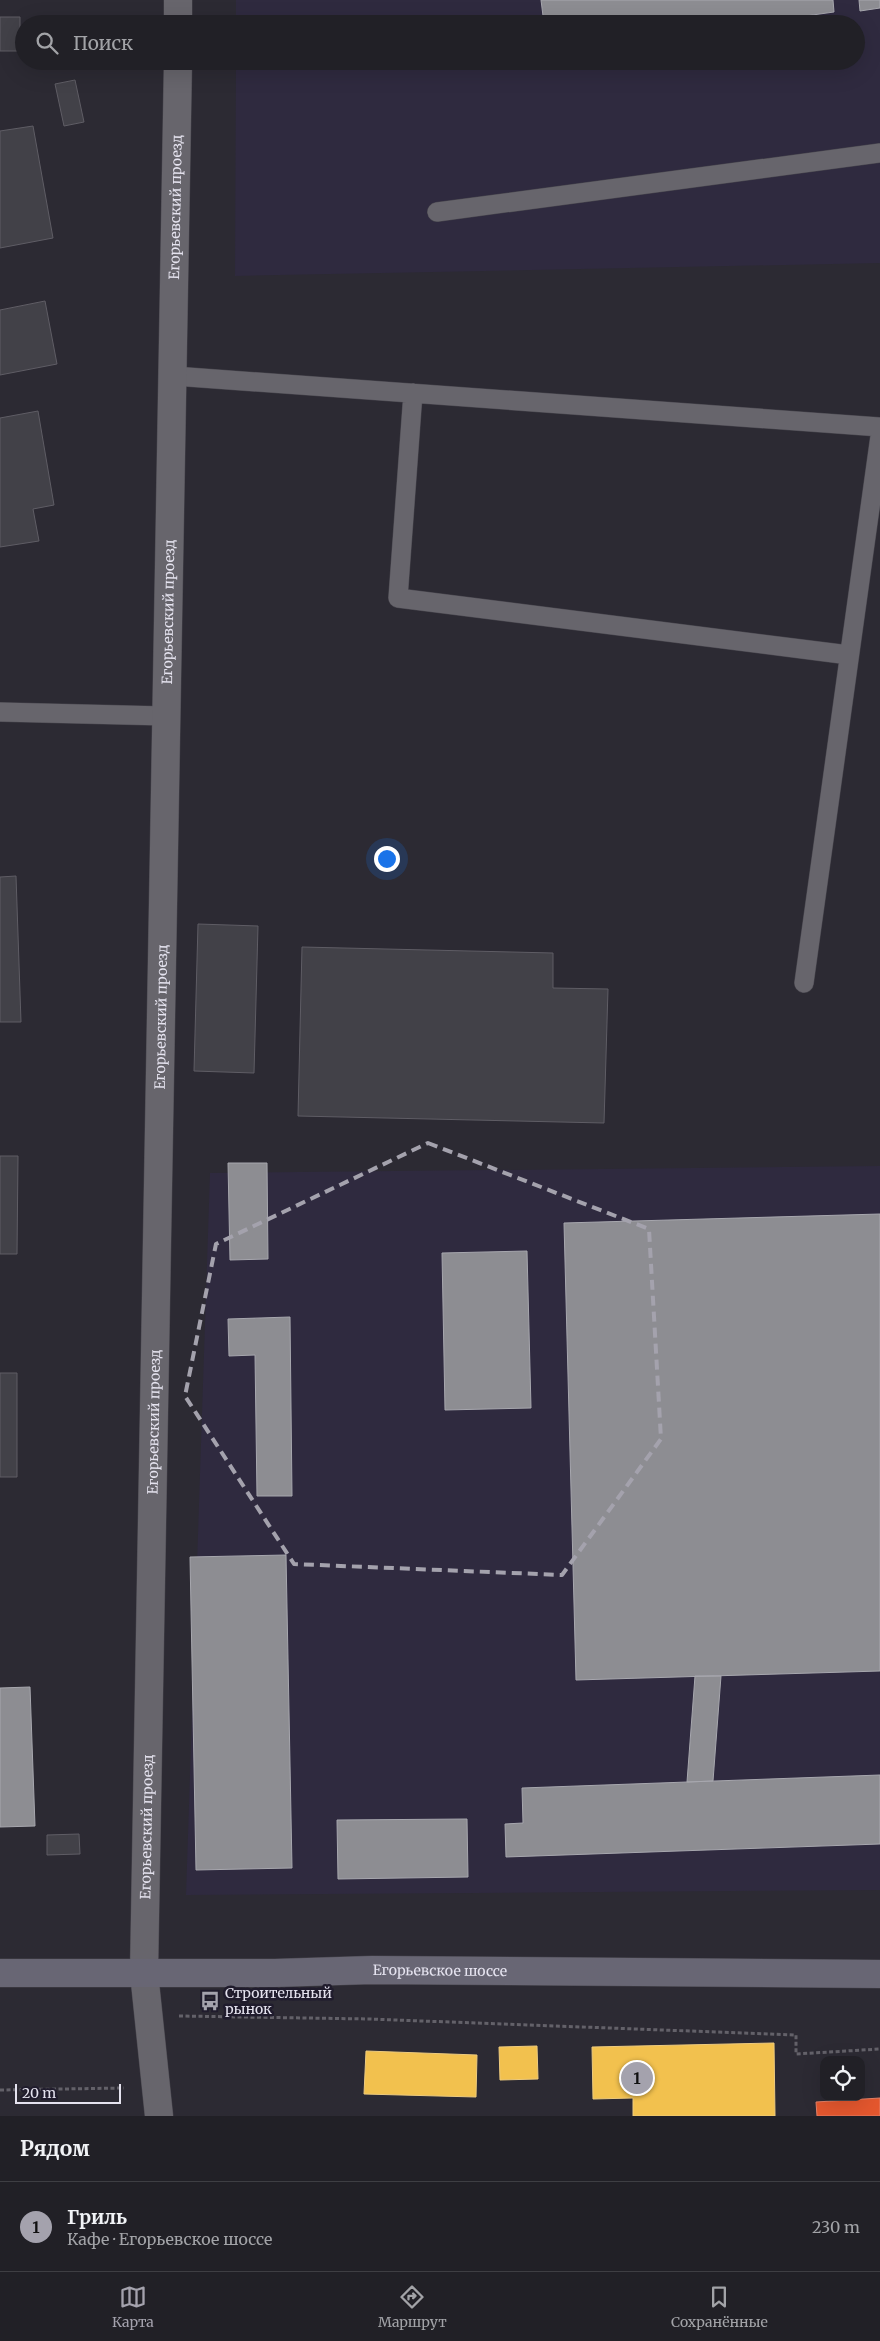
<!DOCTYPE html>
<html lang="ru">
<head>
<meta charset="utf-8">
<style>
  body { margin:0; font-family:Merriweather,serif; background:#2d2d32; color:#f1f3f6 }
  .controls { position:absolute; right:15px; bottom:15px; display:grid; overflow:hidden; border-radius:10px; box-shadow:0 5px 20px #0002 }
  .controls button { width:45px; height:45px; display:grid; place-items:center; padding:0; border:0; border-bottom:1px solid #3e3e43; background:#212026; color:#f1f3f6; font:25px sans-serif }
  .scale { position:absolute; left:15px; bottom:12px; width:106px; box-sizing:border-box; padding-left:5px; border:2px solid #e5e3ef; border-top:0; font-size:14px; line-height:18px; white-space:nowrap; color:#e5e3ef; -webkit-text-stroke:4px #201c2d; paint-order:stroke }
  .you { position:absolute; left:386px; top:858px; width:18px; height:18px; margin:-12px; border:4px solid #fff; border-radius:50%; background:#1a73e8; box-shadow:0 0 0 8px #1a73e833 }
  .badge { display:grid; place-items:center; width:32px; height:32px; border-radius:50%; background:#a4a2ad; color:#111; font-size:16px; font-weight:700 }
  .pin { position:absolute; translate:-50% -50%; border:2px solid #fff; box-shadow:0 1px 5px #0006 }
  .list { margin:0; padding:0; list-style:none }
  h2 { display:flex; justify-content:space-between; align-items:center; height:65px; margin:0; padding:0 20px; font-size:21px }
  h2 small { font-size:16px; font-weight:400; color:#a2a3a7 }
  .list li { display:grid; grid-template-columns:32px 1fr auto; gap:15px; align-items:center; box-sizing:border-box; height:90px; padding:0 20px; border-top:1px solid #3e3e43 }
  .list b { display:block; font-size:19px; white-space:nowrap }
  .list p { margin:0; font-size:16px; white-space:nowrap; color:#a2a3a7 }
  .list em { font-size:16px; font-style:normal; color:#a2a3a7 }
  .icon { flex:none; width:28px; height:28px; fill:none; stroke:currentColor; stroke-width:2; stroke-linecap:round; stroke-linejoin:round }
  .map { position:relative; flex:none; width:880px; height:2116px; overflow:hidden }
  .search { position:absolute; background:#212026; box-shadow:0 5px 20px #0002; left:15px; right:15px; top:15px; height:55px; display:flex; align-items:center; gap:12px; box-sizing:border-box; padding:0 18px; border-radius:28px; color:#a2a3a7; font-size:19px }
  .sheet { height:155px; background:#212026 }
  nav { display:flex; justify-content:space-around; align-items:center; box-sizing:border-box; height:70px; border-top:1px solid #3e3e43; background:#212026; font-size:14px; color:#a2a3a7 }
  nav a { display:grid; justify-items:center; gap:2px }
  nav .on { color:#a4a2ad }
  .map>svg:first-child { display:block }
  .built { fill:#2f2a3f }
  .homes { fill:#f2c14e; stroke:#eecb7e }
  .shops { fill:#e4572e; stroke:#e48168 }
  .industry { fill:#8d8d92; stroke:#a7a7ae }
  .building { fill:#424148; stroke:#5f5d65 }
  .lines { fill:none; stroke-linecap:round; stroke-linejoin:round }
  .lane-casing { stroke:#47454d; stroke-width:20 }
  .street-casing { stroke:#47454d; stroke-width:29 }
  .primary-casing { stroke:#47454d; stroke-width:29 }
  .path { stroke:#636169; stroke-width:3; stroke-dasharray:4 2.5; stroke-linecap:butt }
  .lane { stroke:#67656c; stroke-width:19 }
  .street { stroke:#67656c; stroke-width:28 }
  .primary { stroke:#686674; stroke-width:28 }
  .marked { fill:none; stroke:#a4a2ad; stroke-width:4; stroke-dasharray:10 6; stroke-linejoin:round }
  .labels { text-anchor:middle; stroke-width:5; stroke-linejoin:round; paint-order:stroke }
  .street-label { font-size:14px; fill:#e5e3ef; stroke:#201c2d }
  .poi-label { font-size:14px; fill:#e5e3ef; stroke:#201c2d; text-anchor:start }
</style>
</head>
<body>
<div class="map">
<svg width="880" height="2116" viewBox="0 0 880 2116">
  <rect width="100%" height="100%" fill="#2c2a33"/>
  <path class="built" d="M236 0H880V263L235 276 236 61H856V24H236Z
    M880 1166V1890L186 1895 210 1173Z"/>
  <path class="homes" d="M774 2043 775 2116H633V2098L593 2099 592 2047Z
    M537 2046 538 2079 500 2080 499 2047Z
    M366 2051 477 2055 476 2097 364 2094Z"/>
  <path class="shops" d="M880 2098V2116H817L816 2102Z"/>
  <path class="industry" d="M541 0H833L834 12 748 24H544Z
    M859 0H880V8L860 11Z
    M228 1163H267L268 1259 230 1260Z
    M880 1214V1671L576 1680 564 1223Z
    M527 1251 531 1408 445 1410 442 1253Z
    M290 1317 292 1496H257L255 1355 229 1356 228 1319Z
    M286 1555 292 1868 196 1870 190 1557Z
    M695 1676H721L713 1781 687 1782Z
    M30 1687 35 1826 0 1827V1688Z
    M880 1775V1844L506 1857 505 1824 523 1823 522 1788Z
    M467 1819 468 1877 338 1879 337 1820Z"/>
  <path class="building" d="M0 17H20V51H0Z
    M75 80 84 122 64 126 55 84Z
    M33 126 53 238 0 248V131Z
    M45 301 57 364 0 375V310Z
    M38 411 54 505 33 509 39 541 0 547V418Z
    M16 876 21 1022H0V877Z
    M198 924 258 926 254 1073 194 1071Z
    M302 947 553 953V988L608 989 604 1123 298 1116Z
    M0 1156H18L17 1254H0Z
    M0 1373H17V1477H0Z
    M79 1834 80 1854 47 1855V1835Z"/>
  <g class="lines">
    <defs>
      <path id="lane" d="M437 212 880 153
        M174 376 880 427
        M413 393 398 598 849 655
        M0 712 165 716
        M804 983 880 436"/>
      <g id="street">
        <path d="M178 24V0"/>
        <path id="s1" d="M159 2116 144 1973 178 61"/>
      </g>
      <g id="primary">
        <path id="s2" d="M0 1973H275L372 1970 880 1974"/>
      </g>
    </defs>
    <use href="#lane" class="lane-casing"/>
    <use href="#street" class="street-casing"/>
    <use href="#primary" class="primary-casing"/>
    <path class="path" d="M179 2016 369 2019 796 2035V2054L880 2049
      M0 2090 124 2088"/>
    <use href="#lane" class="lane"/>
    <use href="#street" class="street"/>
    <use href="#primary" class="primary"/>
  </g>
  <path class="marked" d="M428 1143 649 1229 661 1439 562 1575 294 1564 185 1396 216 1244Z"/>
  <defs>
    <symbol id="bus-bare" viewBox="-9 -9 18 18"><path d="M-5-6H5V4H4V6H2V4H-2V6H-4V4H-5ZM-3.5-4V0h7V-4ZM-3.5 1.2v1.5H-2V1.2ZM2 1.2v1.5H3.5V1.2Z" fill="#a4a2ad" stroke="#201c2d" stroke-width="2.5" paint-order="stroke"/></symbol>
  </defs>
  <g fill-rule="evenodd">
    <use href="#bus-bare" x="196" y="1987" width="28" height="28"/>
  </g>
  <g class="labels">
    <g class="street-label">
      <text dy="5" stroke="none"><textPath href="#s1" startOffset="1910">Егорьевский проезд</textPath></text>
      <text dy="5" stroke="none"><textPath href="#s1" startOffset="1505">Егорьевский проезд</textPath></text>
      <text dy="5" stroke="none"><textPath href="#s1" startOffset="1100">Егорьевский проезд</textPath></text>
      <text dy="5" stroke="none"><textPath href="#s1" startOffset="695">Егорьевский проезд</textPath></text>
      <text dy="5" stroke="none"><textPath href="#s1" startOffset="290">Егорьевский проезд</textPath></text>
      <text dy="5" stroke="none"><textPath href="#s2" startOffset="440">Егорьевское шоссе</textPath></text>
    </g>
    <g class="poi-label">
      <text x="225" y="1998">Строительный<tspan x="225" dy="16">рынок</tspan></text>
    </g>
  </g>
</svg>
<div class="controls">
<button><svg class="icon" aria-label="locate" viewBox="0 0 24 24"><circle cx="12" cy="12" r="6"/><path d="M12 2v4M12 18v4M2 12h4M18 12h4"/></svg></button>
</div>
<div class="scale">20 m</div>
<div class="you"></div>
<div class="pin badge" style="left:637px;top:2078px">1</div>
<div class="search"><svg class="icon" aria-label="search" viewBox="0 0 24 24"><circle cx="10" cy="10" r="6"/><path d="M15 15l6 6"/></svg>Поиск</div>
</div>
<section class="sheet">
<h2>Рядом<small></small></h2>
<ul class="list">
<li><span class="badge">1</span><div><b>Гриль</b><p>Кафе · Егорьевское шоссе</p></div><em>230 m</em></li>
</ul>
</section>
<nav>
<a class="on"><svg class="icon" aria-label="map" viewBox="0 0 24 24"><path d="M3 6l6-2 6 2 6-2v14l-6 2-6-2-6 2zM9 4v14M15 6v14"/></svg>Карта</a>
<a><svg class="icon" aria-label="directions" viewBox="0 0 24 24"><path d="M12 3l9 9-9 9-9-9zM9 14v-3h6M13 9l2 2-2 2"/></svg>Маршрут</a>
<a><svg class="icon" aria-label="saved" viewBox="0 0 24 24"><path d="M7 4h10v16l-5-4-5 4z"/></svg>Сохранённые</a>
</nav>
</body>
</html>
